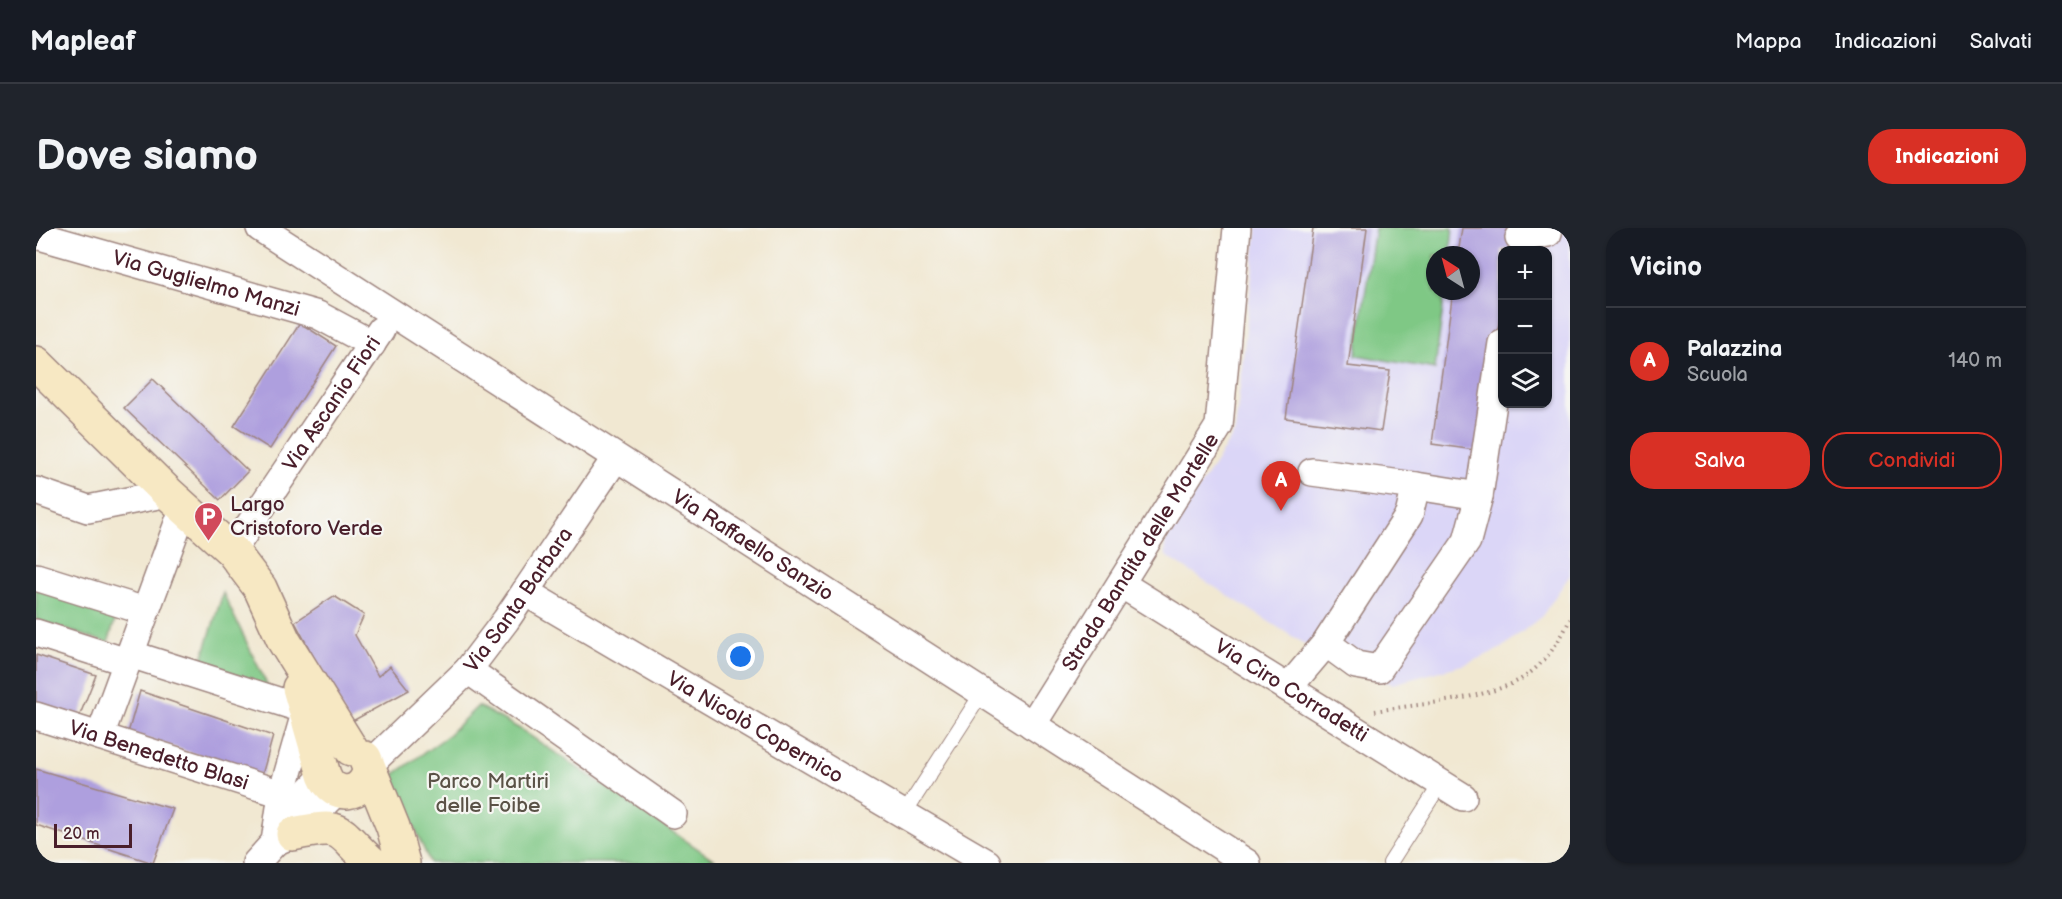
<!DOCTYPE html>
<html lang="it">
<head>
<meta charset="utf-8">
<style>
  body { margin:0; font-family:"Balsamiq Sans",sans-serif; background:#20242c; color:#f1f3f6 }
  .controls { position:absolute; right:18px; top:18px; display:grid; overflow:hidden; border-radius:12px; box-shadow:0 2px 4px #0004 }
  .controls button { width:54px; height:54px; display:grid; place-items:center; padding:0; border:0; border-bottom:2px solid #363941; background:#171b24; color:#f1f3f6; font:30px sans-serif }
  .compass { position:absolute; left:1390px; top:18px; width:54px; height:54px; border-radius:50%; background:#171b24; box-shadow:0 2px 4px #0004; rotate:324deg }
  .scale { position:absolute; left:18px; bottom:15px; width:78px; box-sizing:border-box; padding-left:6px; border:3px solid #4a1f2b; border-top:0; font-size:16px; line-height:21px; white-space:nowrap; color:#4a1f2b; -webkit-text-stroke:4px #f6f6f2; paint-order:stroke }
  .you { position:absolute; left:705px; top:429px; width:21px; height:21px; margin:-15px; border:4px solid #fff; border-radius:50%; background:#1a73e8; box-shadow:0 0 0 9px #1a73e833 }
  .badge { display:grid; place-items:center; width:39px; height:39px; border-radius:50%; background:#d93025; color:#fff; font-size:20px; font-weight:700 }
  .pin { position:absolute; translate:-50% -50px; filter:drop-shadow(0 2px 3px #0008) }
  .pin::after { content:''; position:absolute; top:32px; width:21px; height:18px; background:inherit; clip-path:polygon(0 0,100% 0,50% 100%) }
  .list { margin:0; padding:0; list-style:none }
  h2 { display:flex; justify-content:space-between; align-items:center; height:78px; margin:0; padding:0 24px; font-size:26px }
  h2 small { font-size:20px; font-weight:400; color:#9ea1a6 }
  .list li { display:grid; grid-template-columns:39px 1fr auto; gap:18px; align-items:center; box-sizing:border-box; height:108px; padding:0 24px; border-top:2px solid #363941 }
  .list b { display:block; font-size:22px; white-space:nowrap }
  .list p { margin:0; font-size:20px; white-space:nowrap; color:#9ea1a6 }
  .list em { font-size:20px; font-style:normal; color:#9ea1a6 }
  .actions { display:flex; gap:12px; padding:18px 24px }
  .actions a { flex:1; padding:14px 0; border:2px solid #d93025; border-radius:24px; text-align:center; font-size:21px; color:#d93025 }
  .actions .main { background:#d93025; color:#fff }
  .icon { flex:none; width:33px; height:33px; fill:none; stroke:currentColor; stroke-width:2; stroke-linecap:round; stroke-linejoin:round }
  .map { position:relative; flex:none; width:1534px; height:635px; overflow:hidden; border-radius:24px }
  header { display:flex; align-items:center; gap:36px; box-sizing:border-box; height:84px; padding:0 30px; background:#171b24; border-bottom:2px solid #363941 }
  header strong { font-size:28px }
  nav { display:flex; gap:33px; margin-inline-start:auto; font-size:21px }
  .intro { display:flex; align-items:center; justify-content:space-between; box-sizing:border-box; height:144px; padding:0 36px }
  h1 { margin:0; font-size:42px }
  .button { padding:15px 27px; border-radius:24px; background:#d93025; color:#fff; font-size:21px; font-weight:700 }
  main { display:flex; gap:36px; padding:0 36px }
  aside { flex:1; background:#171b24; border-radius:24px; box-shadow:0 2px 4px #0004 }
  .map>svg:first-child { display:block }
  .built { fill:#dbd6f7; fill-rule:evenodd }
  .green { fill:#7fc885; stroke:#647458; stroke-width:1.5 }
  .building { fill:#ae9fde }
  .lines { fill:none; stroke-linecap:round; stroke-linejoin:round }
  .lane-casing { stroke:#9e847e; stroke-width:16 }
  .street-casing { stroke:#9e847e; stroke-width:30 }
  .secondary-casing { stroke:#9e847e; stroke-width:36 }
  .path { stroke:#9e847e; stroke-width:4; stroke-dasharray:1.5 4.5; stroke-linecap:butt }
  .lane { stroke:#fff; stroke-width:14 }
  .street { stroke:#fff; stroke-width:27 }
  .secondary { stroke:#f7e8c3; stroke-width:33 }
  .labels { text-anchor:middle; stroke-width:4.5; stroke-linejoin:round; paint-order:stroke }
  .street-label { font-size:21px; fill:#4a1f2b; stroke:#f6f6f2 }
  .poi-label { font-size:21px; fill:#4a1f2b; stroke:#f6f6f2; text-anchor:start }
  .park-label { font-size:21px; fill:#5a5246; stroke:#f6f6f2 }
</style>
</head>
<body>
<header>
<strong>Mapleaf</strong>
<nav><a>Mappa</a><a>Indicazioni</a><a>Salvati</a></nav>
</header>
<div class="intro"><h1>Dove siamo</h1><a class="button">Indicazioni</a></div>
<main>
<div class="map">
<svg width="1534" height="635" viewBox="0 0 1534 635">
  <rect width="100%" height="100%" fill="#f6f6f2"/>
  <filter id="ink" filterUnits="userSpaceOnUse"><feTurbulence type="fractalNoise" baseFrequency=".0167" numOctaves="2"/><feDisplacementMap in="SourceGraphic" scale="12" xChannelSelector="R" yChannelSelector="G"/><feConvolveMatrix kernelMatrix="1 2 1 2 8 2 1 2 1" color-interpolation-filters="sRGB"/></filter>
  <filter id="wash" filterUnits="userSpaceOnUse"><feTurbulence type="fractalNoise" baseFrequency=".008" numOctaves="4" result="noise"/><feDisplacementMap in="SourceGraphic" scale="24" xChannelSelector="R" yChannelSelector="G"/><feGaussianBlur stdDeviation="1.35" result="paint"/><feColorMatrix in="noise" values="0 0 0 0 0 0 0 0 0 0 0 0 0 0 0 0 0 1.4 0 .05"/><feComposite in="paint" operator="in"/></filter>
  <g filter="url(#wash)">
    <rect width="100%" height="100%" fill="#f1e8d2"/>
    <path class="built" d="M1221 0H1534V347L1506 388 1466 420 1430 436 1357 456 1312 444 1130 328 1129 315 1137 300 1199 204ZM1466 22H1512V176H1466ZM1399 27H1435V63H1399Z"/>
    <path class="green" d="M1339 0H1417L1414 27H1399V63H1409L1399 141 1320 127Z
      M0 361 81 386 72 415 0 392Z
      M187 365 234 463 164 437Z
      M442 478 484 501 683 635H394L356 548 410 509Z"/>
    <g id="blocks">
      <path class="building" d="M1277 0H1331L1312 138 1354 143 1345 203 1250 190Z
        M1426 0H1476L1473 22H1466V71L1446 223 1396 216 1417 63H1435V27H1422Z
        M264 95 300 118 234 221 198 198Z
        M117 151 212 243 184 272 88 180Z
        M298 368 328 387 319 407 342 448 354 438 373 462 313 495 259 394Z
        M0 427 60 447 43 489 0 475Z
        M104 463 237 508 226 547 92 505Z
        M0 541 137 581 117 635 0 597Z"/>
    </g>
  </g>
  <g filter="url(#ink)">
    <use href="#blocks" fill-opacity="0" stroke="#9e847e" stroke-width="1.5"/>
    <g class="lines">
      <defs>
        <path id="lane" d="M868 586 946 465
          M1354 635 1405 555"/>
        <g id="street">
          <path id="s1" d="M224 0 1211 635"/>
          <path id="s2" d="M0 7 282 87 336 116"/>
          <path d="M1483 10 1512 5 1513 0"/>
          <path d="M1276 244 1380 258"/>
          <path d="M0 263 52 281 132 265"/>
          <path d="M1443 268 1466 115"/>
          <path id="s3" d="M196 323 345 102"/>
          <path d="M0 349 109 383"/>
          <path id="s4" d="M1085 356 1427 569"/>
          <path id="s5" d="M489 364 951 635"/>
          <path d="M0 405 91 434"/>
          <path d="M94 426 270 482 246 566 239 614"/>
          <path d="M432 442 637 586"/>
          <path d="M1252 460 1290 415 1373 287 1380 258 1443 268 1431 313 1343 441 1320 437 1290 415"/>
          <path id="s6" d="M0 488 246 566"/>
          <path id="s7" d="M996 497 1183 198 1201 0"/>
          <path d="M64 508 148 279"/>
          <path id="s8" d="M332 538 432 442 470 392 579 231"/>
          <path d="M242 596 288 547"/>
          <path d="M220 635 239 614 257 606 301 563"/>
        </g>
        <path id="secondary" d="M0 135 132 265 196 323 224 360 248 413 315 521
          M263 460 288 547C298 572 327 568 333 543
          M329 530 357 599 367 635
          M257 606C312 594 300 604 336 635"/>
      </defs>
      <use href="#lane" class="lane-casing"/>
      <use href="#street" class="street-casing"/>
      <use href="#secondary" class="secondary-casing"/>
      <path class="path" d="M1339 483C1381 476 1449 472 1485 451 1507 438 1524 414 1534 391"/>
      <use href="#lane" class="lane"/>
      <use href="#street" class="street"/>
      <use href="#secondary" class="secondary"/>
    </g>
  </g>
  <defs>
    <symbol id="parking-pin" viewBox="-11 -11 22 30"><path d="M0 17L-7.5 6A9.5 9.5 0 1 1 7.5 6Z" fill="#d1495b" stroke="#f6f6f2"/><path d="M-3.5-5.5H1a3.5 3.5 0 0 1 0 7H-1V5.5H-3.5ZM-1-3.4V-.6H.8a1.4 1.4 0 0 0 0-2.8Z" fill="#fff"/></symbol>
  </defs>
  <g fill-rule="evenodd">
    <use href="#parking-pin" x="156" y="272" width="33" height="45"/>
  </g>
  <g class="labels">
    <g class="street-label">
      <text dy="7" stroke="none"><textPath href="#s2" startOffset="177">Via Guglielmo Manzi</textPath></text>
      <text dy="7" stroke="none"><textPath href="#s3" startOffset="178">Via Ascanio Fiori</textPath></text>
      <text dy="7" stroke="none"><textPath href="#s1" startOffset="586">Via Raffaello Sanzio</textPath></text>
      <text dy="7" stroke="none"><textPath href="#s7" startOffset="204">Strada Bandita delle Mortelle</textPath></text>
      <text dy="7" stroke="none"><textPath href="#s8" startOffset="225">Via Santa Barbara</textPath></text>
      <text dy="7" stroke="none"><textPath href="#s4" startOffset="201">Via Ciro Corradetti</textPath></text>
      <text dy="7" stroke="none"><textPath href="#s5" startOffset="267">Via Nicolò Copernico</textPath></text>
      <text dy="7" stroke="none"><textPath href="#s6" startOffset="129">Via Benedetto Blasi</textPath></text>
    </g>
    <g class="poi-label">
      <text x="194" y="283">Largo<tspan x="194" dy="24">Cristoforo Verde</tspan></text>
    </g>
    <g class="park-label">
      <text x="452" y="560">Parco Martiri<tspan x="452" dy="24">delle Foibe</tspan></text>
    </g>
  </g>
</svg>
<div class="controls">
<button>+</button>
<button>−</button>
<button><svg class="icon" aria-label="layers" viewBox="0 0 24 24"><path d="M12 4l9 5-9 5-9-5zM3 14l9 5 9-5"/></svg></button>
</div>
<svg class="compass" viewBox="-18 -18 36 36"><path d="M0-13l5 13h-10z" fill="#e53935"/><path d="M0 13l5-13h-10z" fill="#9ea1a6"/></svg>
<div class="scale">20 m</div>
<div class="you"></div>
<div class="pin badge" style="left:1245px;top:283px">A</div>
</div>
<aside>
<h2>Vicino<small></small></h2>
<ul class="list">
<li><span class="badge">A</span><div><b>Palazzina</b><p>Scuola</p></div><em>140 m</em></li>
</ul>
<div class="actions"><a class="main">Salva</a><a>Condividi</a></div>
</aside>
</main>
</body>
</html>
